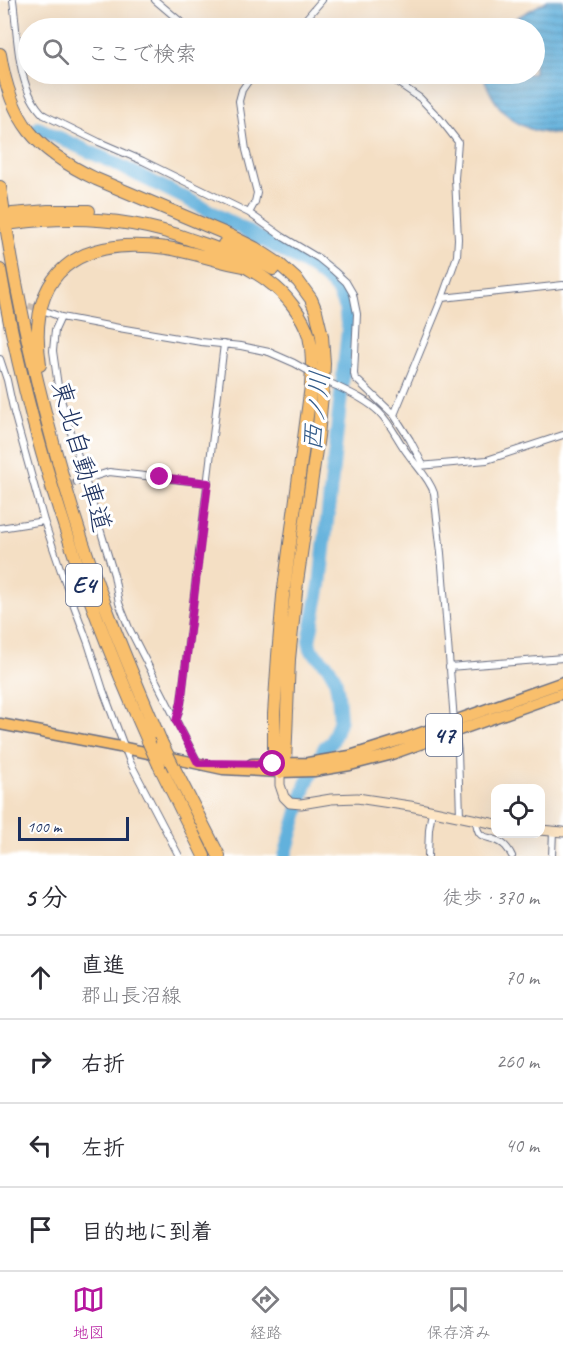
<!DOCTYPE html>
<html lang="ja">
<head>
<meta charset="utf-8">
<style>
  body { margin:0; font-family:Caveat,"Klee One",sans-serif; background:#f7f7f7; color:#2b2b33 }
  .controls { position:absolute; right:18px; bottom:18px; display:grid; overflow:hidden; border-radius:12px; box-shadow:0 6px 24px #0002 }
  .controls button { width:54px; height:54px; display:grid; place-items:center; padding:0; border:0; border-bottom:2px solid #e1e1e2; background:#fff; color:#2b2b33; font:30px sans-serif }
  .scale { position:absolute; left:18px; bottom:15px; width:111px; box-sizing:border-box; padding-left:6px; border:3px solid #1b2f5e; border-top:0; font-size:16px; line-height:21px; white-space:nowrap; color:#1b2f5e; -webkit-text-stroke:4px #fff; paint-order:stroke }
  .stop { position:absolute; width:18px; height:18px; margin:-14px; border:4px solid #b5179e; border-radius:50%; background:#fff }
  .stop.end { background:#b5179e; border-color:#fff; box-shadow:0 2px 6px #0008 }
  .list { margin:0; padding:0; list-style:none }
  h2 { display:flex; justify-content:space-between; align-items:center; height:78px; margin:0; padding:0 24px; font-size:26px }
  h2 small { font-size:20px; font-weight:400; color:#7c7c81 }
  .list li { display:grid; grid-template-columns:39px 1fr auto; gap:18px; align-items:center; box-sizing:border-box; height:84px; padding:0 24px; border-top:2px solid #e1e1e2 }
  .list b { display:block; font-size:22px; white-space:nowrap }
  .list p { margin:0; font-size:20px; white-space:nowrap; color:#7c7c81 }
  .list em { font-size:20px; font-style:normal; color:#7c7c81 }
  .icon { flex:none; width:33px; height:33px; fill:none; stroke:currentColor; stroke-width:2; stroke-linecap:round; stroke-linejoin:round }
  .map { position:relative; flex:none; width:563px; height:856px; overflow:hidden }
  .search { position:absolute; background:#fff; box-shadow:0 6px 24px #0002; left:18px; right:18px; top:18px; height:66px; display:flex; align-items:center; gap:15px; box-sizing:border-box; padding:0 21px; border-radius:33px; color:#7c7c81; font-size:22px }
  .sheet { height:414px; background:#fff }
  nav { display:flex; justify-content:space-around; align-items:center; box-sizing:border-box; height:84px; border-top:2px solid #e1e1e2; background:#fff; font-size:16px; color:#7c7c81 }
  nav a { display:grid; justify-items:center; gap:3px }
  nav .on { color:#b5179e }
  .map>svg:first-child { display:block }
  .water { fill:url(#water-rules); stroke:#3e709d; stroke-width:1.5 }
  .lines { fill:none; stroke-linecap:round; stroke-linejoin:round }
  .river { stroke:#62b1dc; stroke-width:14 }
  .street-tunnel { stroke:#c9bcb0; stroke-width:6; stroke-dasharray:6 3; stroke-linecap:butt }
  .street-casing { stroke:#676d82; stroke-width:8 }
  .secondary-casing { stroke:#676d82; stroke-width:11 }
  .primary-casing { stroke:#676d82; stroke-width:13 }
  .highway-casing { stroke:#676d82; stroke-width:14 }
  .street { stroke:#fff; stroke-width:6 }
  .secondary { stroke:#fde5c4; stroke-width:9 }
  .primary { stroke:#f9bf6c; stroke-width:10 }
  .highway { stroke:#f9bf6c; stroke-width:12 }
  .street-bridge-casing { stroke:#676d82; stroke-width:8; stroke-linecap:butt }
  .highway-bridge-casing { stroke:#676d82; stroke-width:14; stroke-linecap:butt }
  .street-bridge { stroke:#fff; stroke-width:6 }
  .highway-bridge { stroke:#f9bf6c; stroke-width:12 }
  .route { stroke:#b5179e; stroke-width:8 }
  .labels { text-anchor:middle; stroke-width:6; stroke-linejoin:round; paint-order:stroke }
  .shield { fill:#fff; stroke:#5f6d8e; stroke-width:1.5 }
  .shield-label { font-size:24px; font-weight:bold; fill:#1b2f5e }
  .street-label { font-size:26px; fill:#1b2f5e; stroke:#fff }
  .water-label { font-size:27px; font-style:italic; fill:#345c8a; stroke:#fff }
</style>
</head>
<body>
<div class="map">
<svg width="563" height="856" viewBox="0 0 563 856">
  <defs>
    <pattern id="water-rules" width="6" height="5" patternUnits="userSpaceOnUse" patternTransform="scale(1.5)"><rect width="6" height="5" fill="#62b1dc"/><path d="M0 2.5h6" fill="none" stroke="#5090b6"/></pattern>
  </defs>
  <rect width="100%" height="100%" fill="#fff"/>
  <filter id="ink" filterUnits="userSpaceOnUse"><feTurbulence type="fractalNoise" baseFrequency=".0167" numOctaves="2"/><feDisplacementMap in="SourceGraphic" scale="12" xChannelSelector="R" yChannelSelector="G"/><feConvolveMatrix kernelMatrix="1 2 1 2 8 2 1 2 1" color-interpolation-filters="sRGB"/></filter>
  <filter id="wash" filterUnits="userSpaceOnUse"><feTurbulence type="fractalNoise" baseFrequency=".008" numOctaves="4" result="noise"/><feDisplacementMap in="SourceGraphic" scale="24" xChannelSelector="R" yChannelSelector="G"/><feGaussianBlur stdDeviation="1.35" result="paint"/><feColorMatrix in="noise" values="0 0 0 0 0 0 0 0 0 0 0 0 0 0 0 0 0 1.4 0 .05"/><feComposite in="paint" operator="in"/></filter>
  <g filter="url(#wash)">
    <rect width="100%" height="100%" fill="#f4dfc4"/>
    <path class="water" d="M548 0H563V134C522 135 494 112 483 74H534V28H501L504 25Z"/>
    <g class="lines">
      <path class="river" d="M38 128 116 164 187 199 282 250 314 269 331 283 338 292 345 307 348 331 320 585 309 641 311 650 328 666 335 678 338 694 340 719 332 742 325 747 306 784 285 856"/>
    </g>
  </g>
  <g filter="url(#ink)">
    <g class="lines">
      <path class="street-tunnel" d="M20 303 42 310
        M45 491 77 482"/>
      <defs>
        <path id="street" d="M13 0C18 36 16 88 44 115L99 142 143 161 249 213 283 237 318 258 334 271 346 282 353 294 357 314 354 374 355 378 394 415 410 440 423 465
          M155 0 188 28
          M298 28 322 0
          M385 74 420 98 440 119 458 142 455 178 458 239 457 256 442 298 394 415
          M249 213 255 202 257 193 246 150 239 101 242 90 253 74
          M442 298 563 285
          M45 311 61 317 119 328 201 342 241 346 269 352
          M61 317 55 330 53 351 59 393 114 575 119 603 129 628 198 763
          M0 359 7 380 14 413 44 521 61 571 88 643 103 690 130 762 179 856
          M330 383C346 391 366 399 379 412 391 424 398 441 408 454 417 467 429 478 434 493L441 553 454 721 458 751 460 816
          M419 466 487 460 563 435
          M77 482 109 472 208 483
          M0 528 44 521
          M449 667 563 658
          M176 721 181 703 224 344
          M476 819C477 844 489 833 503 844 507 847 510 852 512 856
          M428 856 429 829 432 811
          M552 856 553 831"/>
        <path id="secondary" d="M280 772V785L284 797 290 803 301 804 331 799 357 798 410 806 496 824
          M540 830 563 832"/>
        <path id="primary" d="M0 724 125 748 223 769 280 772 314 771 350 765 389 755 563 693
          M252 764 308 763 350 756 404 739 563 682"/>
        <path id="highway" d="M0 54C11 122 35 150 96 179L231 236 255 248 278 263 298 281 311 299 316 311 322 336 324 363 323 385 318 436 297 582 289 659 285 763 280 772 274 764V714L278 656 283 596 311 386C312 369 313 353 309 336 303 316 286 294 269 282 262 276 254 272 246 267 241 264 237 259 232 256 219 248 203 244 189 239 133 219 73 215 14 223
          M0 187C16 299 41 408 74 515 98 593 130 669 162 744
          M12 214 48 211H89
          M224 244 245 253 273 269
          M0 270C28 433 81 591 148 741
          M40 365C26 271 79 236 167 248 193 252 218 262 244 266
          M159 765 204 856
          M174 768 219 856"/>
      </defs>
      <use href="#street" class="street-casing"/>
      <use href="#secondary" class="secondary-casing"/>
      <use href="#primary" class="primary-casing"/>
      <use href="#highway" class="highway-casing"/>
      <use href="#street" class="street"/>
      <use href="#secondary" class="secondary"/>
      <use href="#primary" class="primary"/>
      <use href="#highway" class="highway"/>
      <defs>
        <path id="street-bridge" d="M269 352 294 363 330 383"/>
        <path id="highway-bridge" d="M148 741 159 765
          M162 744 174 768"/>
      </defs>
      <use href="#street-bridge" class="street-bridge-casing"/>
      <use href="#highway-bridge" class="highway-bridge-casing"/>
      <use href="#street-bridge" class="street-bridge"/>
      <use href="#highway-bridge" class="highway-bridge"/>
    </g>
  </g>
  <g class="lines" filter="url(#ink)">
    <path class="route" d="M160 477 208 483 181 703 176 721 198 763 273 764"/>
  </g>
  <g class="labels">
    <g class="shield">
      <rect x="66" y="564" width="36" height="42" rx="4.5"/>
      <rect x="426" y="714" width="36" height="42" rx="4.5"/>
    </g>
    <g class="shield-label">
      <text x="84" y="593">E4</text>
      <text x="444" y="743">47</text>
    </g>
    <g class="street-label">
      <text transform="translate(82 456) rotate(74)" y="9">東北自動車道</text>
    </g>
    <g class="water-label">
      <text transform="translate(316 411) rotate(-84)" y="9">西ノ川</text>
    </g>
  </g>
</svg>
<div class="controls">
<button><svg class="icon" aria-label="locate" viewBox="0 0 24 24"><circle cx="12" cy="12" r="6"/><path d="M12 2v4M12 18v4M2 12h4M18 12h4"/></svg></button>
</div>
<div class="scale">100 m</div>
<div class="stop" style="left:273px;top:764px"></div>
<div class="stop end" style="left:160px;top:477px"></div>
<div class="search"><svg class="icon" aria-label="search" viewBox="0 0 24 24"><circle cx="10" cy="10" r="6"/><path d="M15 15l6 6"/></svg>ここで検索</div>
</div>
<section class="sheet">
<h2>5 分<small>徒歩 · 370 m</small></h2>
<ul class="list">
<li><svg class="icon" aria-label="ahead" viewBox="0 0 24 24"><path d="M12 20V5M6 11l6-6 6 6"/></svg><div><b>直進</b><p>郡山長沼線</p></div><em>70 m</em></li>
<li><svg class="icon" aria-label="right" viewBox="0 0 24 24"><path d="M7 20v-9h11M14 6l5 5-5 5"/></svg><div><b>右折</b></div><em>260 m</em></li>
<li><svg class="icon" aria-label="left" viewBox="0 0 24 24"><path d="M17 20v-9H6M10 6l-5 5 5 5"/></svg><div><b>左折</b></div><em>40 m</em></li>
<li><svg class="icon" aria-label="arrive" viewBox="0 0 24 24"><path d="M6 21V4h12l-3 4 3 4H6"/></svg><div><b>目的地に到着</b></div></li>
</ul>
</section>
<nav>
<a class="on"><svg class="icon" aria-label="map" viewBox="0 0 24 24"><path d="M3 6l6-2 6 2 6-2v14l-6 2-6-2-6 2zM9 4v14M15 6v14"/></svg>地図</a>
<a><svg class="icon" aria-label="directions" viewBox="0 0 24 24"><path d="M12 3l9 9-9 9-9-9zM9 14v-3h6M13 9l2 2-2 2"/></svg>経路</a>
<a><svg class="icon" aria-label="saved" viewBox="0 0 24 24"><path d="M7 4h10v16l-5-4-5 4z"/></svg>保存済み</a>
</nav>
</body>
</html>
